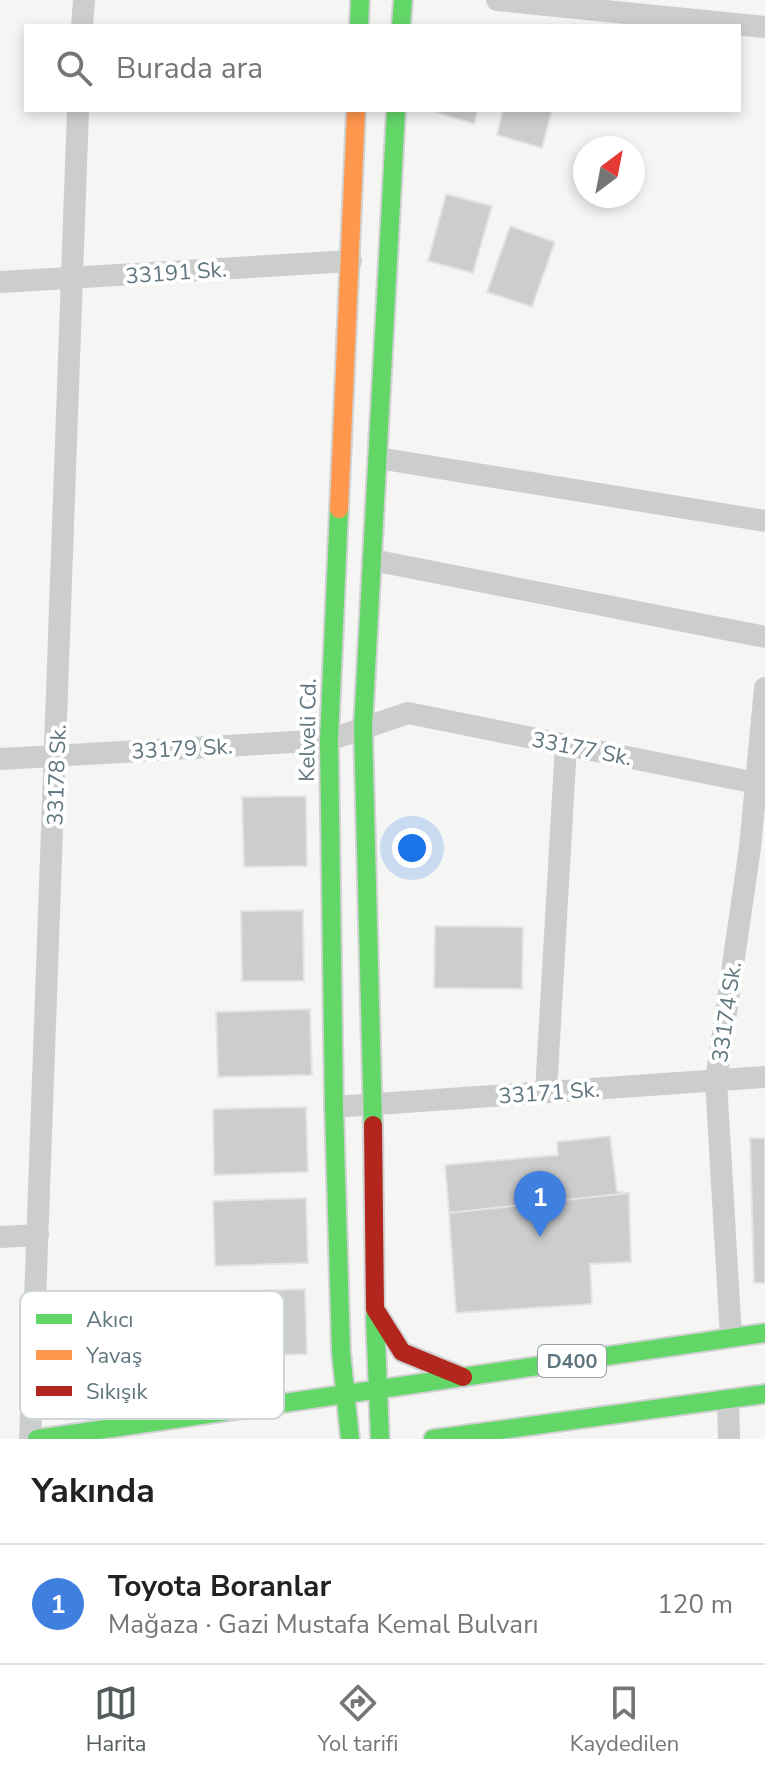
<!DOCTYPE html>
<html lang="tr">
<head>
<meta charset="utf-8">
<style>
  body { margin:0; font-family:"Nunito Sans",sans-serif; background:#f6f6f6; color:#222 }
  .compass { position:absolute; left:573px; top:136px; width:72px; height:72px; border-radius:50%; background:#fff; box-shadow:0 4px 12px #0003; rotate:32deg }
  .you { position:absolute; left:412px; top:848px; width:28px; height:28px; margin:-20px; border:6px solid #fff; border-radius:50%; background:#1a73e8; box-shadow:0 0 0 12px #1a73e833 }
  .badge { display:grid; place-items:center; width:52px; height:52px; border-radius:50%; background:#555c5e; color:#fff; font-size:26px; font-weight:700 }
  .pin { position:absolute; translate:-50% -66px; filter:drop-shadow(0 2px 4px #0008) }
  .pin::after { content:''; position:absolute; top:42px; width:28px; height:24px; background:inherit; clip-path:polygon(0 0,100% 0,50% 100%) }
  .list { margin:0; padding:0; list-style:none }
  h2 { display:flex; justify-content:space-between; align-items:center; height:104px; margin:0; padding:0 32px; font-size:34px }
  h2 small { font-size:26px; font-weight:400; color:#767676 }
  .list li { display:grid; grid-template-columns:52px 1fr auto; gap:24px; align-items:center; box-sizing:border-box; height:120px; padding:0 32px; border-top:2px solid #e0e0e0 }
  .list b { display:block; font-size:30px; white-space:nowrap }
  .list p { margin:0; font-size:26px; white-space:nowrap; color:#767676 }
  .list em { font-size:26px; font-style:normal; color:#767676 }
  .icon { flex:none; width:44px; height:44px; fill:none; stroke:currentColor; stroke-width:2; stroke-linecap:round; stroke-linejoin:round }
  .map { position:relative; flex:none; width:765px; height:1439px; overflow:hidden }
  .search { position:absolute; background:#fff; box-shadow:0 4px 12px #0003; left:24px; right:24px; top:24px; height:88px; display:flex; align-items:center; gap:20px; box-sizing:border-box; padding:0 28px; border-radius:0px; color:#767676; font-size:30px }
  .sheet { height:224px; background:#fff }
  nav { display:flex; justify-content:space-around; align-items:center; box-sizing:border-box; height:112px; border-top:2px solid #e0e0e0; background:#fff; font-size:22px; color:#767676 }
  nav a { display:grid; justify-items:center; gap:4px }
  nav .on { color:#555c5e }
  .map>svg:first-child { display:block }
  .building { fill:#cccece; stroke:#e4e4e3; stroke-width:2 }
  .lines { fill:none; stroke-linecap:round; stroke-linejoin:round }
  .fast-casing { stroke:#d1d3d3; stroke-width:22 }
  .slow-casing { stroke:#d1d3d3; stroke-width:22 }
  .jam-casing { stroke:#d1d3d3; stroke-width:22 }
  .street { stroke:#cccece; stroke-width:22 }
  .fast { stroke:#63d668; stroke-width:18 }
  .slow { stroke:#ff974d; stroke-width:18 }
  .jam { stroke:#b3261e; stroke-width:18 }
  .labels { text-anchor:middle; stroke-width:8; stroke-linejoin:round; paint-order:stroke }
  .shield { fill:#fff; stroke:#909fa5; stroke-width:2 }
  .shield-label { font-size:20px; font-weight:bold; fill:#60767f }
  .street-label { font-size:22px; fill:#60767f; stroke:#fff }
  .key { fill:#fff; stroke:#cfd6d9; stroke-width:2 }
  .key-label { font-size:22px; fill:#60767f }
</style>
</head>
<body>
<div class="map">
<svg width="765" height="1439" viewBox="0 0 765 1439">
  <rect width="100%" height="100%" fill="#f5f5f3"/>
  <path class="building" d="M429 110H478L474 124Z
    M503 110H552L542 148 497 135Z
    M446 194 492 206 473 273 428 261Z
    M510 226 555 242 532 307 487 292Z
    M306 796 307 866 244 867 242 797Z
    M303 910 304 981H242L241 911Z
    M435 926 523 927 522 989 434 988Z
    M310 1009 312 1075 218 1077 216 1012Z
    M306 1107 308 1172 214 1175 213 1109Z
    M610 1136 617 1191 629 1193 449 1213 445 1165 558 1155 557 1142Z
    M750 1138H765V1283H754Z
    M629 1193 631 1262 590 1264 592 1304 456 1313 449 1213Z
    M306 1198 308 1263 215 1266 213 1201Z
    M305 1289 307 1354 214 1357 211 1292Z"/>
  <g class="lines">
    <defs>
      <path id="fast" d="M359 26 360 0
        M401 26 403 0
        M339 509 329 740 334 1107 341 1352 350 1439
        M373 1125 363 727 396 110
        M375 1316 380 1439
        M37 1439 765 1333
        M433 1439 765 1394"/>
      <path id="slow" d="M339 509 356 110"/>
      <path id="jam" d="M373 1125 375 1309 402 1352 463 1377"/>
    </defs>
    <use href="#fast" class="fast-casing"/>
    <use href="#slow" class="slow-casing"/>
    <use href="#jam" class="jam-casing"/>
    <path class="street" d="M497 0 765 27
      M82 26 84 0
      M0 282 351 261
      M378 458 765 521
      M372 560 765 637
      M0 759 329 740 408 713 756 783
      M546 1092 566 745
      M334 1107 765 1077
      M0 1237 38 1235
      M731 1337 716 1081 750 848 765 688
      M728 1399 729 1439
      M30 1439 78 110"/>
    <use href="#fast" class="fast"/>
    <use href="#slow" class="slow"/>
    <use href="#jam" class="jam"/>
  </g>
  <g class="labels">
    <rect class="shield" x="538" y="1345" width="68" height="32" rx="6"/>
    <g class="shield-label">
      <text x="572" y="1368">D400</text>
    </g>
    <g class="street-label">
      <text transform="translate(176 272) rotate(-4)" y="8">33191 Sk.</text>
      <text transform="translate(307 730) rotate(-89)" y="8">Kelveli Cd.</text>
      <text transform="translate(182 748) rotate(-3)" y="8">33179 Sk.</text>
      <text transform="translate(582 748) rotate(11)" y="8">33177 Sk.</text>
      <text transform="translate(56 775) rotate(-88)" y="8">33178 Sk.</text>
      <text transform="translate(726 1012) rotate(-82)" y="8">33174 Sk.</text>
      <text transform="translate(549 1092) rotate(-4)" y="8">33171 Sk.</text>
    </g>
  </g>
  <rect x="20" y="1291" width="264" height="128" rx="12" class="key"/>
  <rect x="36" y="1314" width="36" height="10" fill="#63d668"/>
  <rect x="36" y="1350" width="36" height="10" fill="#ff974d"/>
  <rect x="36" y="1386" width="36" height="10" fill="#b3261e"/>
  <g class="key-label">
    <text x="86" y="1327">Akıcı</text>
    <text x="86" y="1363">Yavaş</text>
    <text x="86" y="1399">Sıkışık</text>
  </g>
</svg>
<svg class="compass" viewBox="-18 -18 36 36"><path d="M0-13l5 13h-10z" fill="#e53935"/><path d="M0 13l5-13h-10z" fill="#767676"/></svg>
<div class="you"></div>
<div class="pin badge" style="left:540px;top:1237px;background:#3f7fe0">1</div>
<div class="search"><svg class="icon" aria-label="search" viewBox="0 0 24 24"><circle cx="10" cy="10" r="6"/><path d="M15 15l6 6"/></svg>Burada ara</div>
</div>
<section class="sheet">
<h2>Yakında<small></small></h2>
<ul class="list">
<li><span class="badge" style="background:#3f7fe0">1</span><div><b>Toyota Boranlar</b><p>Mağaza · Gazi Mustafa Kemal Bulvarı</p></div><em>120 m</em></li>
</ul>
</section>
<nav>
<a class="on"><svg class="icon" aria-label="map" viewBox="0 0 24 24"><path d="M3 6l6-2 6 2 6-2v14l-6 2-6-2-6 2zM9 4v14M15 6v14"/></svg>Harita</a>
<a><svg class="icon" aria-label="directions" viewBox="0 0 24 24"><path d="M12 3l9 9-9 9-9-9zM9 14v-3h6M13 9l2 2-2 2"/></svg>Yol tarifi</a>
<a><svg class="icon" aria-label="saved" viewBox="0 0 24 24"><path d="M7 4h10v16l-5-4-5 4z"/></svg>Kaydedilen</a>
</nav>
</body>
</html>
